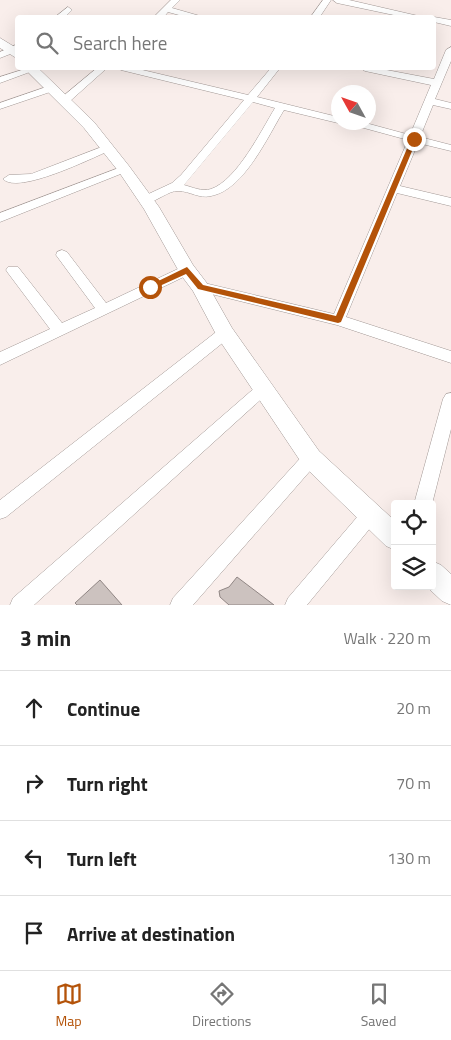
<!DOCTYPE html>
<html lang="en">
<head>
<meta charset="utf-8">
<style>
  body { margin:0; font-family:"Titillium Web",sans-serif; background:#f2f2f2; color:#222 }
  .controls { position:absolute; right:15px; bottom:15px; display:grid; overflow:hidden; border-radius:5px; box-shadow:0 5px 20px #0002 }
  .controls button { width:45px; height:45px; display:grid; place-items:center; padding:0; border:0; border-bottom:1px solid #e0e0e0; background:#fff; color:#222; font:25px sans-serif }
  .compass { position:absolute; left:331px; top:85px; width:45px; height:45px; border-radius:50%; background:#fff; box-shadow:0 5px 20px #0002; rotate:310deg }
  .stop { position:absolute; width:15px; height:15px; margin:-11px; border:4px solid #b45309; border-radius:50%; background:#fff }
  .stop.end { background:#b45309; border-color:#fff; box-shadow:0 1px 5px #0008 }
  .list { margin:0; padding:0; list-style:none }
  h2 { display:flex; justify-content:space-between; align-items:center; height:65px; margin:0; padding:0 20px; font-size:21px }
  h2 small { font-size:16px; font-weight:400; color:#767676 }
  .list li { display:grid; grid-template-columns:32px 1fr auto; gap:15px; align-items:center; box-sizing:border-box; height:75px; padding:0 20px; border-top:1px solid #e0e0e0 }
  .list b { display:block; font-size:19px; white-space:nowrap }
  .list em { font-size:16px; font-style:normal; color:#767676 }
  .icon { flex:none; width:28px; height:28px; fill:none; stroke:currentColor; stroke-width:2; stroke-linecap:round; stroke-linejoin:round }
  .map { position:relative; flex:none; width:451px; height:605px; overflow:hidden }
  .search { position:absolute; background:#fff; box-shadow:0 5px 20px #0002; left:15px; right:15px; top:15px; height:55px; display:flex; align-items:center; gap:12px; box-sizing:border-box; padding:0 18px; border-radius:5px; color:#767676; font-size:19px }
  .sheet { height:365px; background:#fff }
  nav { display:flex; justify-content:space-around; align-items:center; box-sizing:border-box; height:70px; border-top:1px solid #e0e0e0; background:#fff; font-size:14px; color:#767676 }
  nav a { display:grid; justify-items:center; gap:2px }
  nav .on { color:#b45309 }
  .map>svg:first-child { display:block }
  .building { fill:#ccc2bf; stroke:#908684 }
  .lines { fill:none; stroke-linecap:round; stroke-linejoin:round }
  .street-casing { stroke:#a29895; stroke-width:1 }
  .secondary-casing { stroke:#a29895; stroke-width:1 }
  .street { fill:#fff; fill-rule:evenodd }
  .secondary { fill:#fff; fill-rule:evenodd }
  .route { fill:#b45309 }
</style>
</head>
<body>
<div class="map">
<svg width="451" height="605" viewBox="0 0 451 605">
  <rect width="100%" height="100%" fill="#f9eeeb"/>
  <path class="building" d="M237 577 274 605H229L220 597 219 591 229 587Z
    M100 580 122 605H77L75 603Z"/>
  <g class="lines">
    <defs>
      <path id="street" d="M171 0H180L172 8 207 18H190L168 12 163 18H153Z
        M323 0H331L319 18H310Z
        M333 0H349L427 18H408L337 3Z
        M68 7 72 10 64 18H54Z
        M434 17 451 20V26L434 22Z
        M18 44V51L0 58V52Z
        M451 47V61L435 99 451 103V109L433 105 420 137 451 145V151L418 143 400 186 451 198V206L397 193 346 317 451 351V363L337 325 195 290 193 287 195 284 200 282 334 314 408 140 342 122H362L410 135 431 85 365 71 360 68H376L434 79 446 50Z
        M28 68 38 69 0 83V77Z
        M97 68H107L69 102H61V98Z
        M120 68H134L248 95 271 68H280L257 97 338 117V122H341L338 123 284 110C268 136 244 190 211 196 199 199 190 191 178 191 170 190 155 202 146 204L140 200 142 197 172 183 181 175 244 100 121 70ZM253 102 275 108C261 131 237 180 211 189 202 192 192 187 184 185Z
        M52 85 56 86V90L0 109V103Z
        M107 145 111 146 113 148 111 150C92 158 18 195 3 179L9 175 31 174Z
        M124 166 130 169 128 171 0 222V213Z
        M62 250 67 252 106 303 182 267H192L194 270 192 273 0 365V352L50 329 8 273 6 270 8 267H18L62 323 95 308 56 255 57 252Z
        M225 327 230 329 232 333 230 337 6 517 0 519V500L220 329Z
        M263 383 268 385 271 389 268 393 34 605H10L13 598 258 385Z
        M451 393V429L432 504H414L443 399 446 394Z
        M311 451 317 453 319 458 317 463 193 605H170L173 598 305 453Z
        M370 507 376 509 379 515 376 521 307 605H285L288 598 364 509Z"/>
      <path id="secondary" d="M0 38 18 49V59L0 48Z
        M24 68H38L94 122 129 166 159 207 193 265 206 282 232 328 319 451 395 521V550L386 546 303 465 218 338 193 291 181 275 144 209 119 172 84 128Z
        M432 561 441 565 451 574V605L442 601 426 586H432Z"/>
    </defs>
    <use href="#street" class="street-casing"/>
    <use href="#secondary" class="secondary-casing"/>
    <use href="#street" class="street"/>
    <use href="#secondary" class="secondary"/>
  </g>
  <path class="route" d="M414 137 417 139 341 322 338 323 198 289 186 274 153 289 150 290 146 287 187 267 203 285 336 316 411 139Z"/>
</svg>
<div class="controls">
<button><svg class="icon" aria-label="locate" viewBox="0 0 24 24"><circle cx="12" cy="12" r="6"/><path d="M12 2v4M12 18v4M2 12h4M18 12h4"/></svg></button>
<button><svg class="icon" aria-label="layers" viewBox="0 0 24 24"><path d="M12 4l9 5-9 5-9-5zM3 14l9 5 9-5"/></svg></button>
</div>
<svg class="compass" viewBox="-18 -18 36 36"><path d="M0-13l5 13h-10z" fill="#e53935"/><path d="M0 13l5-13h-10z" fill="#767676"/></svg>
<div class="stop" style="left:150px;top:287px"></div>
<div class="stop end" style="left:414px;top:139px"></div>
<div class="search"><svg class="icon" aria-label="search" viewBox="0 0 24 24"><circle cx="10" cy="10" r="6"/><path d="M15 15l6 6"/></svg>Search here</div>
</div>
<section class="sheet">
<h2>3 min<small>Walk · 220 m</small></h2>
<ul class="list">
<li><svg class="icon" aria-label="ahead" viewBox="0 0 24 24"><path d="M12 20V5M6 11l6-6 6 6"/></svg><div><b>Continue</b></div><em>20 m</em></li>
<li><svg class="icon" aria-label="right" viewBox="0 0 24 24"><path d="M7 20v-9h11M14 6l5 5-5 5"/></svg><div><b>Turn right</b></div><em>70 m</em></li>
<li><svg class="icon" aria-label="left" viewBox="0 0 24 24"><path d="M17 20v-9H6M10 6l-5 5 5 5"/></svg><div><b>Turn left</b></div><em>130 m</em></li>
<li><svg class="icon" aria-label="arrive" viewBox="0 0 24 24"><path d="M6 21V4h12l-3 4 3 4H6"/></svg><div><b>Arrive at destination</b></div></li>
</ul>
</section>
<nav>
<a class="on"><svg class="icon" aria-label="map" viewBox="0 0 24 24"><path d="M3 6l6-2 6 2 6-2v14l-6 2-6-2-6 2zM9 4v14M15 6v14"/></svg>Map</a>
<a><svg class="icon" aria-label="directions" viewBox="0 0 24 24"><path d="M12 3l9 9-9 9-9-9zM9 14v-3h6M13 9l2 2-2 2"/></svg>Directions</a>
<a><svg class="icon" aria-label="saved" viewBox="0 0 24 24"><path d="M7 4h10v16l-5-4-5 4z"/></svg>Saved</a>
</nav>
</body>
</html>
